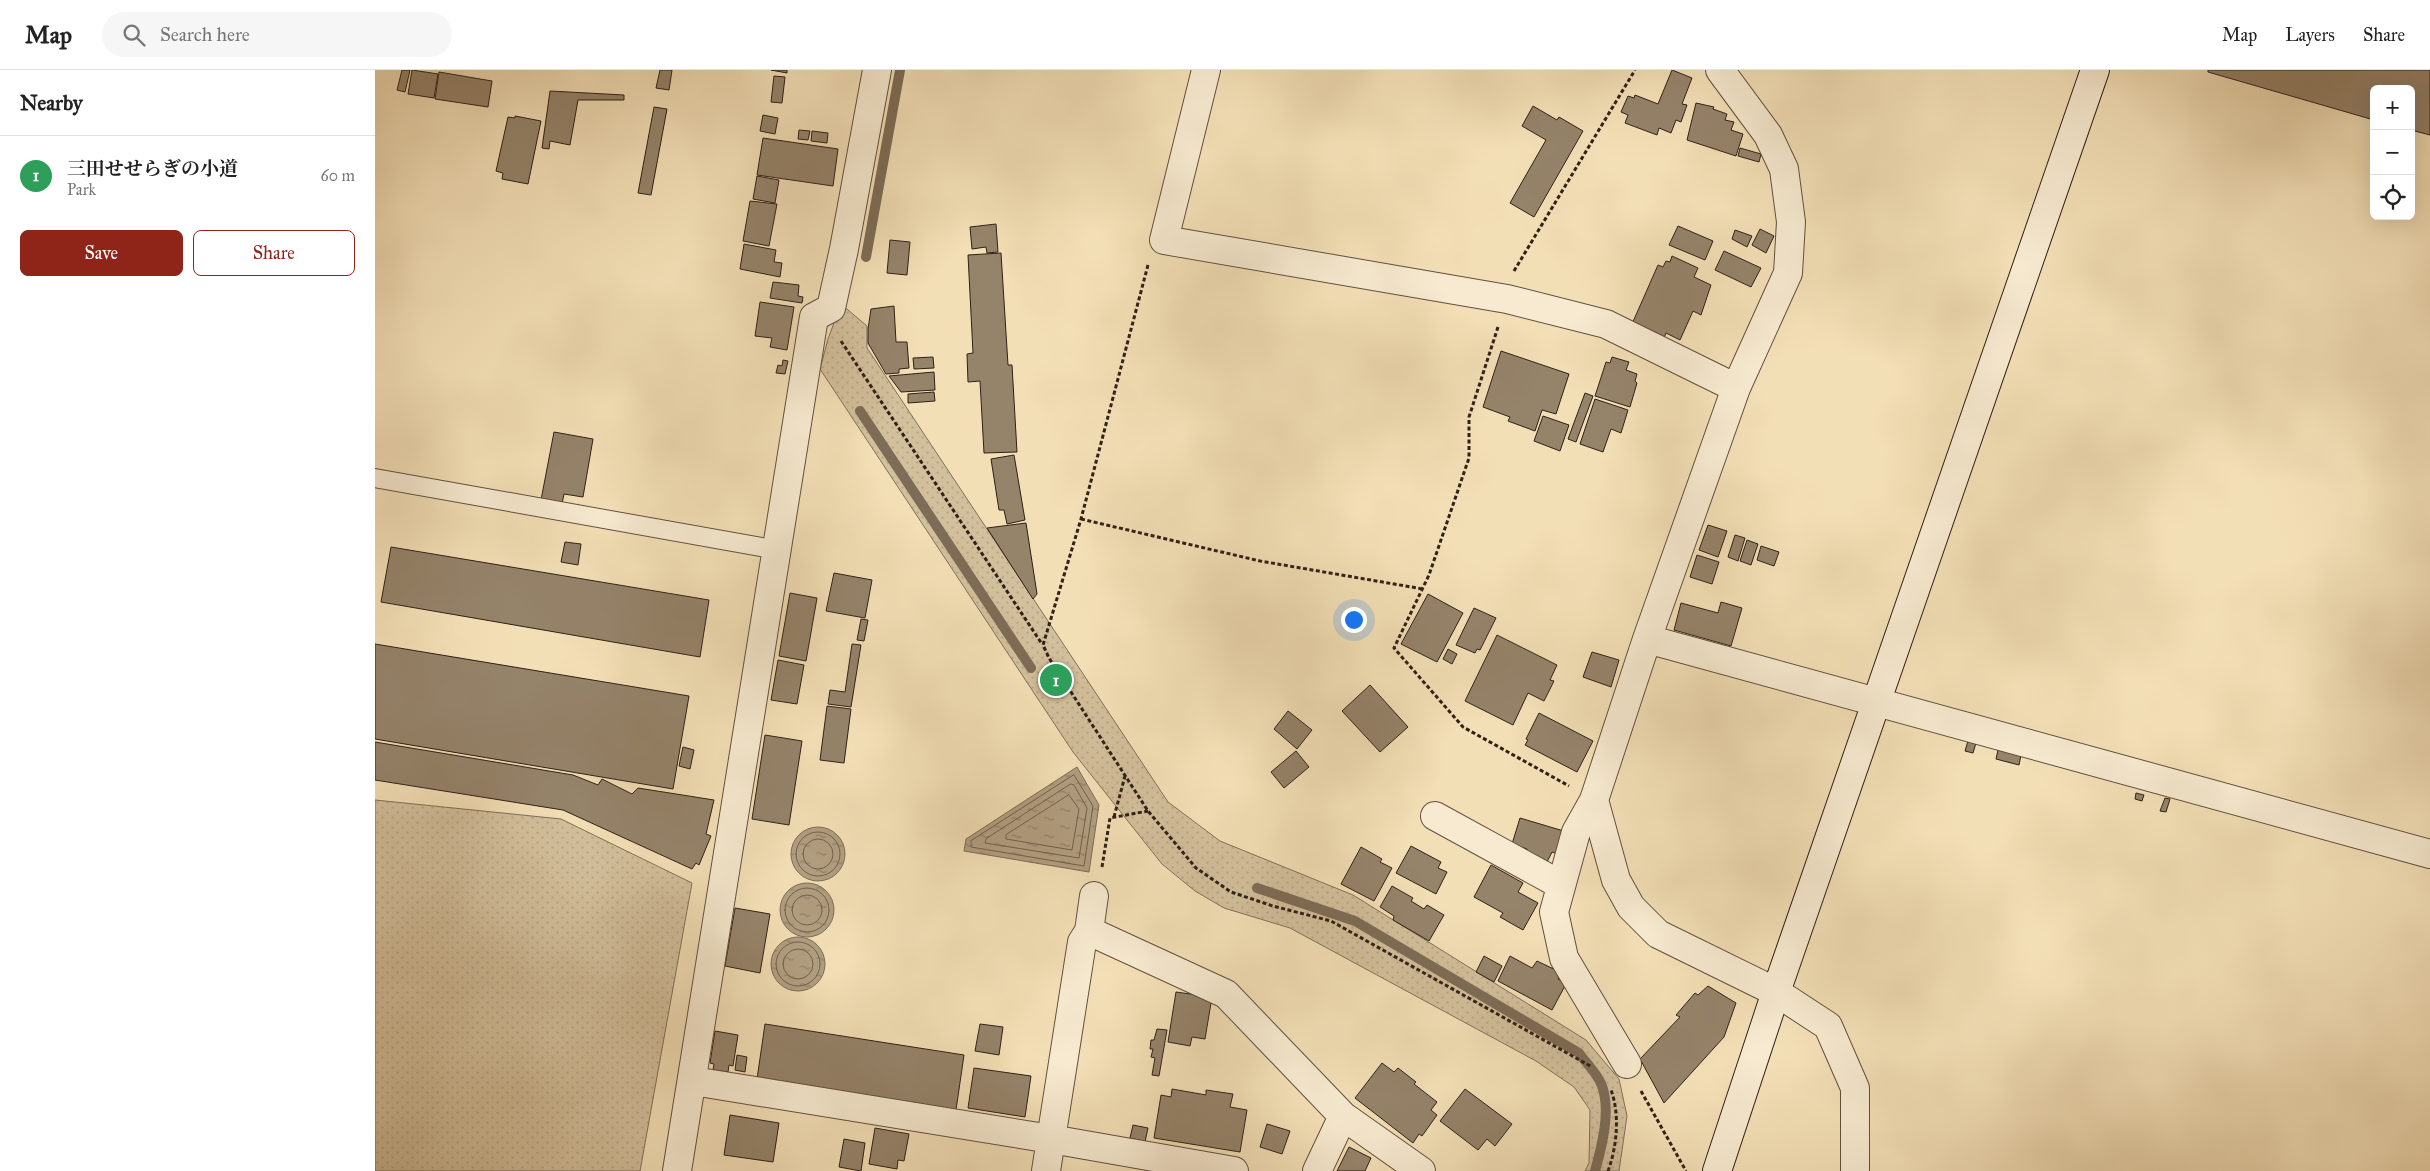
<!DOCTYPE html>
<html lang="en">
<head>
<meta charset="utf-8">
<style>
  body { margin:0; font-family:"IM FELL Great Primer","Noto Serif JP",serif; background:#f6f6f6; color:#222 }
  .controls { position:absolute; right:15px; top:15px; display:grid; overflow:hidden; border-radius:8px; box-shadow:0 5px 20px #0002 }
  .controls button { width:45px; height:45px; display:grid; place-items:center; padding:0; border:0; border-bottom:1px solid #e0e0e0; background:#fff; color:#222; font:25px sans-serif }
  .you { position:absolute; left:978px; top:549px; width:18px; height:18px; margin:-12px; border:4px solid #fff; border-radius:50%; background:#1a73e8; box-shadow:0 0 0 8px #1a73e833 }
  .badge { display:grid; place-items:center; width:32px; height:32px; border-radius:50%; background:#8f2418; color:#fff; font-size:16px; font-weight:700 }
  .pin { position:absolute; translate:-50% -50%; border:2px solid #fff; box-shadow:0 1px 5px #0006 }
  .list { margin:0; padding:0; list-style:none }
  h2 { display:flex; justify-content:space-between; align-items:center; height:65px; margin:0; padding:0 20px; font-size:21px }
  h2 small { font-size:16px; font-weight:400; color:#767676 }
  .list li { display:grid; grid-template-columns:32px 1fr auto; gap:15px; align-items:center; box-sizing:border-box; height:80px; padding:0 20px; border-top:1px solid #e0e0e0 }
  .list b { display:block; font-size:19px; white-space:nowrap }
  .list p { margin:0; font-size:16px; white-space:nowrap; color:#767676 }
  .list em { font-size:16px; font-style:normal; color:#767676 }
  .actions { display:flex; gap:10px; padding:15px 20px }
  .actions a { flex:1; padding:11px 0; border:1px solid #8f2418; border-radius:8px; text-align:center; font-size:18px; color:#8f2418 }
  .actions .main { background:#8f2418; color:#fff }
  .icon { flex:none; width:28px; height:28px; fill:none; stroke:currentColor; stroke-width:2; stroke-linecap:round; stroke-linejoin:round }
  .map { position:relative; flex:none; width:2055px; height:1101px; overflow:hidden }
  header { display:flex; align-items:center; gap:30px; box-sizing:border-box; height:70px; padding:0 25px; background:#fff; border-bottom:1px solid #e0e0e0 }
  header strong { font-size:24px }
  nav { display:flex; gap:28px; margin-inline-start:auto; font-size:18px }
  .search { width:350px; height:45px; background:#f6f6f6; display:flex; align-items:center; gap:12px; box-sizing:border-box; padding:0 18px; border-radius:28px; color:#767676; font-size:19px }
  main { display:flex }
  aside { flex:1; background:#fff }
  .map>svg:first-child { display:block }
  .green { fill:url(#green-dots); stroke:#817059 }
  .water { fill:url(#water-ripples); stroke:#7d6c56 }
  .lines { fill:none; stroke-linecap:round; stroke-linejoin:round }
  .shore { stroke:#705f4c; stroke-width:1 }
  .stream { stroke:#7d6c56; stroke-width:10 }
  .building { fill:#95836a; stroke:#302017 }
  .lane-casing { stroke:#61503f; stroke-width:20 }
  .street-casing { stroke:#61503f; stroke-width:30 }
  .secondary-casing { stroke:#302017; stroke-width:30 }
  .path { stroke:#302017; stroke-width:3; stroke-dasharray:4 2.5; stroke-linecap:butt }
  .lane { stroke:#f7ead0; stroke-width:18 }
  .street { stroke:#f7ead0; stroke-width:28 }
  .secondary { stroke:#f7ead0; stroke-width:28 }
</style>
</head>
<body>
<header>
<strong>Map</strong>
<div class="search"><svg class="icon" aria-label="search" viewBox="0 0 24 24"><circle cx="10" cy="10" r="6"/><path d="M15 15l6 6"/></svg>Search here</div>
<nav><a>Map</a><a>Layers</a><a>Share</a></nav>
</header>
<main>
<aside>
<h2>Nearby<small></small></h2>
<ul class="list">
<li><span class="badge" style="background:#2e9e5b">1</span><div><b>三田せせらぎの小道</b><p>Park</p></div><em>60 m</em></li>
</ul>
<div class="actions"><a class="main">Save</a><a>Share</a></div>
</aside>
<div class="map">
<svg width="2055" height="1101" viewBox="0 0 2055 1101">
  <defs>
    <pattern id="green-dots" width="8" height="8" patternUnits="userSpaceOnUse" patternTransform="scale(1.25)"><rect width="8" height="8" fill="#d2bf9b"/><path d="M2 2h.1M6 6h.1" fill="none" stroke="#b5a485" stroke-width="1.8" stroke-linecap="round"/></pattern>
    <pattern id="water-ripples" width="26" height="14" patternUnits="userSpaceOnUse" patternTransform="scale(1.25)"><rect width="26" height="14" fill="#b19e80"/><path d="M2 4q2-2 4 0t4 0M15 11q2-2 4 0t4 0" fill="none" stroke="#908068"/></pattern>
  </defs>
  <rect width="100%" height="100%" fill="#f3dfb6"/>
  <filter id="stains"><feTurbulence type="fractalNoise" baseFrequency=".004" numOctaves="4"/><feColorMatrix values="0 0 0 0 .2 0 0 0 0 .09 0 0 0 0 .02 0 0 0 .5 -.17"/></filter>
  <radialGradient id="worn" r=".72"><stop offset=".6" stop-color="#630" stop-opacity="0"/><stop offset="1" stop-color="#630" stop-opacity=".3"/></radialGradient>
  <path class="green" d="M466 234 492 256V278L793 732 845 771 978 825 1211 970 1244 1009 1252 1046 1244 1101H1210L1214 1093 1215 1040 1199 1017 1161 991 915 858 849 838 820 821 787 794 698 682 445 299 453 269Z
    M0 730 186 749 317 813 265 1101H0Z"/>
  <path class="water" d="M702 697 724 735 714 802 589 781 591 769Z
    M416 784a27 27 0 1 1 54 0a27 27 0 1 1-54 0Z
    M405 840a27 27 0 1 1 54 0a27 27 0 1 1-54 0Z
    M396 894a27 27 0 1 1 54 0a27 27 0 1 1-54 0Z"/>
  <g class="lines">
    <path class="shore" d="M699 705 718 736 709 796 596 777V771Z
      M696 714 699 715 712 738 704 788 610 773 611 769Z
      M694 725 704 739 697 780 631 769V765Z
      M421 784a22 22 0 1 1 44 0a22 22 0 1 1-44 0Z
      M428 784a15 15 0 1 1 30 0a15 15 0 1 1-30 0Z
      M410 840a22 22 0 1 1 44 0a22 22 0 1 1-44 0Z
      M417 840a15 15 0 1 1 30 0a15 15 0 1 1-30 0Z
      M401 894a22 22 0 1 1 44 0a22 22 0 1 1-44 0Z
      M408 894a15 15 0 1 1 30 0a15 15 0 1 1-30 0Z"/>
    <path class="stream" d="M491 187 525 0
      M485 341 656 598
      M882 818 980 851 1204 983C1211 993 1223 1004 1227 1016 1236 1041 1227 1076 1220 1101"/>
  </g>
  <path class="building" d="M27 0H35L30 22 22 20Z
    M37 0 63 4 59 28 33 24Z
    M285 0H297L294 20 281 18Z
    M396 0H412V3Z
    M1297 0 1317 8 1307 34 1312 35 1306 52 1301 50 1296 63 1284 58 1282 65 1250 53 1253 45 1246 42 1253 26 1259 28 1260 25 1283 34Z
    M1833 0H2055V65L2036 60V19H1999V50L1833 2Z
    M64 2 117 11 113 37 60 29Z
    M399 6 410 7 407 33 396 32Z
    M175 21 249 25V30H203L195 75 175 71 174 79 167 78Z
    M1321 33 1339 37 1338 39 1352 44 1350 50 1359 52 1356 60 1368 64 1361 86 1312 70Z
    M1158 36 1182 50 1184 47 1208 61 1159 147 1135 133 1171 70 1147 56Z
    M279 37 292 39 276 125 263 123Z
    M388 45 403 48 400 64 385 61Z
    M140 46 166 51 153 114 127 109 128 103 121 101 133 47 140 48Z
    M424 60 435 61 433 70 423 69Z
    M437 61 453 63 452 73 436 71Z
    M388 68 463 79 458 116 382 105Z
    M1365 78 1386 84 1384 92 1363 86Z
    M382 106 404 110 400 133 378 129Z
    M375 131 402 134 394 176 368 171Z
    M621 154 623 182 612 183 611 177 597 179 595 157Z
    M1303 156 1338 171 1330 190 1294 175Z
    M1385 159 1399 166 1391 183 1377 175Z
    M1360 160 1377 166 1372 177 1357 169Z
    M515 170 535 172 532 205 512 203Z
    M369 174 401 180 399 192 407 193 405 207 365 199Z
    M1349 181 1386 198 1376 217 1340 200Z
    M626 183 633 295H637L642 382 609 383 605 311 593 312 592 284 598 283 593 185Z
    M1297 186 1323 198 1319 207 1336 215 1326 245 1318 241 1305 270 1291 263 1289 268 1257 254 1283 195 1288 197 1291 191 1295 192Z
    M398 212 424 215 423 226 428 227 427 233 395 228Z
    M385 232 419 237 412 280 395 277 397 268 380 266Z
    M519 236 521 272H532L534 298 524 299V303L511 304 493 273V259L496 239Z
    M1126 281 1194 304 1181 344 1167 340 1160 361 1133 351 1135 347 1108 337Z
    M558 287 559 298 539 299 538 288Z
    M1237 287 1254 292 1251 300 1262 304 1260 311 1262 313 1255 337 1220 326 1231 292 1235 293Z
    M408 290 413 291 410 304 401 303 403 295 407 296Z
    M559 302 560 320 526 322 514 306Z
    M559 322 560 331 533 333V324Z
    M1210 323 1218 326 1201 372 1193 369Z
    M1220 329 1253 340 1246 363 1236 359 1228 382 1205 374Z
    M1168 346 1194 355 1185 381 1159 371Z
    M179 362 218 369 208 427 189 424 187 434 166 430Z
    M639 385 650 450 632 454 629 440H624L616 389Z
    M651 453 662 524 658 529 612 458Z
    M1333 455 1352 461 1343 487 1324 480Z
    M1360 465 1370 468 1363 491 1353 487Z
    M1372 470 1383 474 1376 495 1365 491Z
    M190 472 206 474 203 495 186 492Z
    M1386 476 1404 482 1399 496 1382 490Z
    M16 477 334 530 325 587 6 532Z
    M1322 485 1344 492 1337 514 1315 507Z
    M459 503 497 510 490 548 451 541Z
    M415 523 442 528 431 591 404 586Z
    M1053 524 1088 543 1062 592 1026 574Z
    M1346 532 1367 538 1356 576 1299 560 1306 533 1343 543Z
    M1099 538 1121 548 1105 580 1102 579 1100 583 1081 575Z
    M486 549 493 550 489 571 482 570Z
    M1122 565 1182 595 1175 610 1179 611 1169 631 1153 623 1138 655 1090 631Z
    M0 574 314 626 298 719 0 669Z
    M477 574 486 575 476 637 453 634 455 620 470 622Z
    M1073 579 1082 584 1077 594 1068 589Z
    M1217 582 1244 590 1236 617 1208 607Z
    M403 590 429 595 422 634 396 630Z
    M995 615 1033 657 1005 682 967 641Z
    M452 636 476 639 469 693 445 690Z
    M913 641 937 660 922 679 899 659Z
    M1164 643 1218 671 1202 702 1150 675 1153 670 1151 669Z
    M390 665 427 671 414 755 377 749Z
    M1593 671 1601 673 1598 683 1590 681Z
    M0 672 198 705 223 715 227 709 257 724 263 718 339 730 331 764 336 766 324 795 321 793 317 799 188 740 0 710Z
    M308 677 319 680 315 699 304 696Z
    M1623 680 1646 685 1644 695 1621 689Z
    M921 681 934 697 909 718 896 702Z
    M1761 723 1769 725 1767 731 1760 729Z
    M1790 728 1795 729 1791 742 1785 741Z
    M1145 748 1192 762 1185 785 1177 782 1171 794 1151 783 1152 779 1137 774Z
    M1036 776 1066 792 1063 798 1072 802 1061 824 1021 803Z
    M986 777 1007 789 1005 792 1017 798 999 831 966 814Z
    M1116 795 1148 813 1143 822 1163 833 1148 860 1125 847 1128 843 1099 827Z
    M1017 816 1038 828 1036 831 1049 839 1052 835 1069 845 1054 871 1018 850 1019 846 1005 837Z
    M360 838 395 844 385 903 350 896Z
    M1109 886 1127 896 1119 912 1101 902Z
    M1135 886 1157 898 1162 891 1187 903 1183 909 1191 914 1177 940 1123 911Z
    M1333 916 1361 933 1349 967 1289 1033 1265 989 1305 947 1301 945 1320 923 1323 925Z
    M801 922 837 927 830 969 817 967 815 976 793 972Z
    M390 954 589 985 581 1040 382 1009Z
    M605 954 628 957 624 985 600 981Z
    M782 959 792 960 784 1006 777 1005 780 988 776 987 778 979H775L776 970H779Z
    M340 961 363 965 358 996 354 995 353 1002 338 1000 339 994 335 993Z
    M362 985 372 987 370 1002 360 1000Z
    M1007 993 1019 1002 1023 998 1041 1012 1039 1014 1062 1032 1056 1040 1062 1045 1047 1066 1044 1064 1038 1073 980 1028Z
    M599 998 656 1006 650 1047 593 1038Z
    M797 1019 831 1025V1020L858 1024 855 1037 872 1040 865 1082 779 1068 786 1025 796 1027Z
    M1090 1019 1137 1054 1120 1076 1112 1069 1103 1080 1065 1051Z
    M355 1045 404 1053 398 1092 349 1085Z
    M892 1054 915 1061 907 1084 885 1077Z
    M758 1055 773 1058 770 1072 755 1068Z
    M500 1058 534 1064 529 1091 523 1090 522 1099 494 1094Z
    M469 1069 490 1073 486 1101 464 1097Z
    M974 1077 996 1088 990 1101H962Z"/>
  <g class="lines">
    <defs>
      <path id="lane" d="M0 408 403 480"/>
      <path id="street" d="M831 0 789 170 1132 229 1231 254 1361 318
        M1345 0 1393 65 1409 99 1416 152 1413 203 1361 318 1272 569 1219 730 1241 810 1256 837 1283 864 1401 922 1453 956 1480 1018V1101
        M1272 569 2055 784
        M1219 730 1201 762 1179 842 1189 888 1252 994
        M1060 746 1186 815
        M714 861 851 924 968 1046 1046 1101
        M318 1011 676 1069 859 1101
        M302 1101 439 247 456 238 469 179 502 0
        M671 1101 707 872 714 861 719 826
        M942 1101 968 1046"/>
      <path id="secondary" d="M1342 1101 1401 922 1720 0"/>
    </defs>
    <use href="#lane" class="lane-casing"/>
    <use href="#street" class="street-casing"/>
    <use href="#secondary" class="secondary-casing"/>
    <path class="path" d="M773 195 706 449 668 575 674 588 773 741 821 798 856 822 898 836 956 851 1217 997
      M1139 201 1260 0
      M1123 257 1094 347V388L1054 505 1019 578 1088 657 1194 716
      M466 271 667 574
      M706 449 885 491 1048 519
      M739 747 750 706
      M727 797 735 748 773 741
      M1266 1021 1311 1101
      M1233 1101C1242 1077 1245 1044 1236 1020"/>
    <use href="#lane" class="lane"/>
    <use href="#street" class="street"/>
    <use href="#secondary" class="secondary"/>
  </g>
  <rect width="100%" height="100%" filter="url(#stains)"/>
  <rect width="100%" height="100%" fill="url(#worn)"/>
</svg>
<div class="controls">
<button>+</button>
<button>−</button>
<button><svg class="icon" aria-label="locate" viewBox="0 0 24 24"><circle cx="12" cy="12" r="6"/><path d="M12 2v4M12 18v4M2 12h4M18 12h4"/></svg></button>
</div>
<div class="you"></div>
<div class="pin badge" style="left:681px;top:610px;background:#2e9e5b">1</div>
</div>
</main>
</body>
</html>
